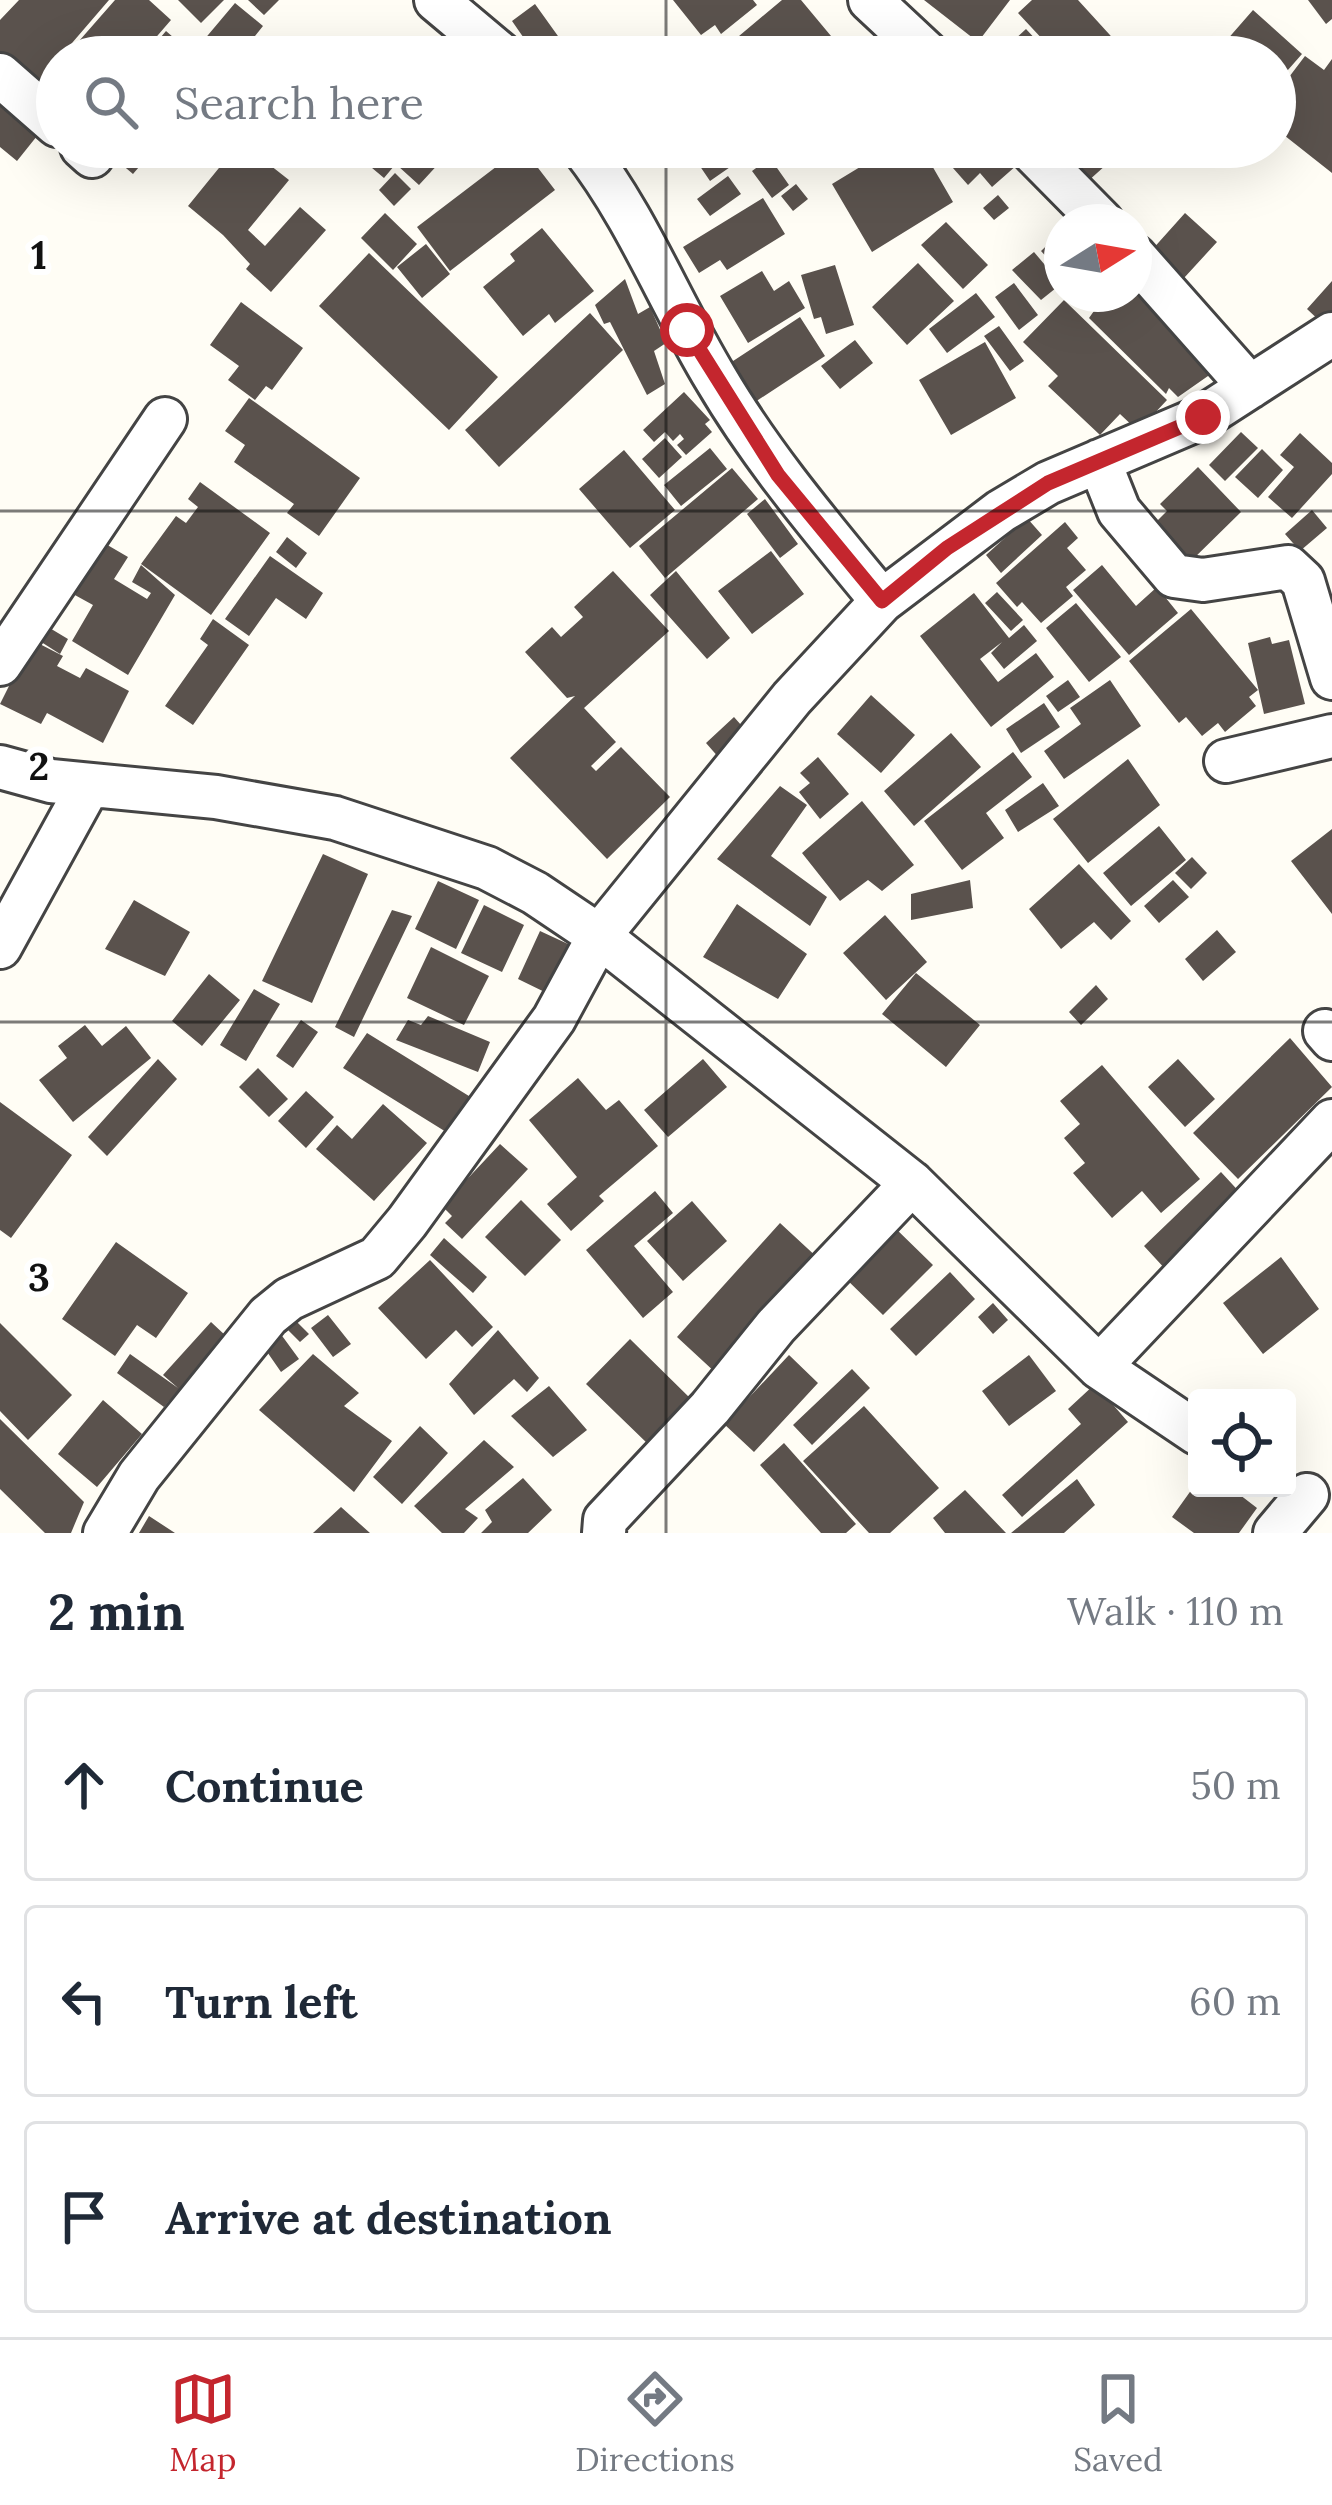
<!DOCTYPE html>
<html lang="en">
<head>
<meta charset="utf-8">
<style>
  body { margin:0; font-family:Lora,serif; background:#f2f2f3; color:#1f2937 }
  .controls { position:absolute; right:36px; bottom:36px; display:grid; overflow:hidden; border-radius:12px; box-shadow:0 12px 48px #0002 }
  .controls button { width:108px; height:108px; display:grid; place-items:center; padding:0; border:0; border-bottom:3px solid #e0e1e3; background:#fff; color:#1f2937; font:60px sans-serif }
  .compass { position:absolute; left:1044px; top:204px; width:108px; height:108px; border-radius:50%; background:#fff; box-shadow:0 12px 48px #0002; rotate:79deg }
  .stop { position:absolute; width:36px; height:36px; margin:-27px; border:9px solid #c4262e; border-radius:50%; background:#fff }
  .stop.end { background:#c4262e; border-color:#fff; box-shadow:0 3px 12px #0008 }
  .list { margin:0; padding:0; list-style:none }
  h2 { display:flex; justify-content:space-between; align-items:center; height:156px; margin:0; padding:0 48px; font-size:51px }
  h2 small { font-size:39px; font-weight:400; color:#747a83 }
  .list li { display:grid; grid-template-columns:78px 1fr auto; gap:36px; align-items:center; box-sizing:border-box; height:192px; margin:0 24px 24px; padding:0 24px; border:3px solid #e0e1e3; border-radius:12px }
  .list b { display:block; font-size:45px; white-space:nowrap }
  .list em { font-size:39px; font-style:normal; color:#747a83 }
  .icon { flex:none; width:66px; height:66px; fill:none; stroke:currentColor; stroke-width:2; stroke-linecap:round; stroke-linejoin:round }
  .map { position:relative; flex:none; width:1332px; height:1533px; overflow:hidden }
  .search { position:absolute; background:#fff; box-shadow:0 12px 48px #0002; left:36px; right:36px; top:36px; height:132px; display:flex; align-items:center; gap:30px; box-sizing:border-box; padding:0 42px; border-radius:66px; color:#747a83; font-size:45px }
  .sheet { height:804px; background:#fff }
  nav { display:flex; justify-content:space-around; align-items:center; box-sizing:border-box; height:168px; border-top:3px solid #e0e1e3; background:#fff; font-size:33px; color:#747a83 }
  nav a { display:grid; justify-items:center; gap:6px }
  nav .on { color:#c4262e }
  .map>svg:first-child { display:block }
  .building { fill:#5a524d }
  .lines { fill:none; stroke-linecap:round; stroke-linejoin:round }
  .minor-casing { stroke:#444; stroke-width:48 }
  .minor { stroke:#fff; stroke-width:42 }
  .route { stroke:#c4262e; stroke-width:15 }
  .grid { fill:none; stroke:#111; stroke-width:3; stroke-opacity:0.55 }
  .grid-label { font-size:39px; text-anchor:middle; font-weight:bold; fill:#111; stroke:#fff; stroke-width:12; stroke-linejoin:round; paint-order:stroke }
</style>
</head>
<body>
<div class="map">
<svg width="1332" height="1533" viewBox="0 0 1332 1533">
  <rect width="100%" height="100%" fill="#fffdf5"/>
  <path class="building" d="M19 0H109L29 93 0 65V20Z
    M115 0H149L171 20 139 57H65Z
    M178 0H224L201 23Z
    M248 0H279L264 15Z
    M673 0H753L757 5 721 34 715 25 701 35Z
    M782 0H801L831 36 806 57H724L720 52Z
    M924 0H1010L978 42Z
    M1032 0H1078L1130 57H1059L1018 13Z
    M1308 0H1332V19L1326 24Z
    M235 3 263 26 238 57H222L203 41Z
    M535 4 573 57H537L512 21Z
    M1253 10 1302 54 1280 79 1275 57H1212Z
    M1026 29 1052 57H996Z
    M166 31 196 57H144Z
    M1305 56 1324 70 1332 59V173L1275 128V79L1283 85Z
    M0 97 41 131 17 161 0 147Z
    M101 147H156L133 174Z
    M236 147H247L289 180 248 230 265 246 300 207 326 230 271 292 246 269 250 264 223 235 188 206Z
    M347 147H410L384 178Z
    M416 147H454L419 185 398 166Z
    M522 147 555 190 450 271 417 227Z
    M687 147H759L710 181Z
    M893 147H900L912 166 927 157 953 202 872 252 832 184Z
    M959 147H1001L1017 165 992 187 980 173 968 185 945 159Z
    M1055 147H1126L1087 182Z
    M770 158 789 185 772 198 752 171Z
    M395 173 411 189 394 206 379 190Z
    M728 176 741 194 710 216 697 199Z
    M796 184 808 199 793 211 781 196Z
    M998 195 1009 208 994 220 983 208Z
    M763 198 785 234 727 270 720 260 699 273 683 247Z
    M385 213 417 244 393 270 361 238Z
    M1185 213 1217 242 1173 290 1142 261Z
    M946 222 988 265 963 289 921 245Z
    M542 228 594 291 555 323 549 314 523 336 483 287 515 261 510 254Z
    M1062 231V274L1041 251Z
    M426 244 450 274 422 298 397 267Z
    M1034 252 1061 284 1041 300 1012 270Z
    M369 253 498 377 449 430 319 306Z
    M918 263 954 301 907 345 872 307Z
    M835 265 854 325 826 334 821 317 814 319 801 275Z
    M762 271 774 291 789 281 805 308 748 343 720 296Z
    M625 279 638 314 650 307 666 343 654 351 665 384 647 395 610 322 604 324 595 305Z
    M1332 281V317L1324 325 1307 309Z
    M1014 283 1038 315 1019 330 995 297Z
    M1134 287 1218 369 1178 397 1169 388 1166 394 1089 318 1106 294H1118L1124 301Z
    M976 293 995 317 947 353 929 329Z
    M1064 300 1167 400 1138 431 1120 414 1100 435 1048 386 1058 376 1023 342Z
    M241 302 303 348 272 390 266 386 255 400 228 380 239 366 210 345Z
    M590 313 623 350 499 467 465 430Z
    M800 317 825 356 755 402 730 363Z
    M999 326 1024 361 1010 371 984 336Z
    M855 340 873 363 840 389 821 366Z
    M985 342 1016 398 951 435 919 380Z
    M684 392 710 420 705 424 712 432 686 455 677 445 684 439 680 434 673 441 665 432 654 442 643 430Z
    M249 398 360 478 319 536 287 513 294 504 234 462 245 445 225 431Z
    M1241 432 1258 448 1225 481 1209 465Z
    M1300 433 1332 463V474L1292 518 1268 497 1294 467 1280 455Z
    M665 438 682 457 659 478 642 459Z
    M710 448 727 469 681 506 664 485Z
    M1262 449 1283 470 1258 498 1235 477Z
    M624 450 675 510 630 548 579 489Z
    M1198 467 1241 512 1187 565 1151 527 1167 511 1160 504Z
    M732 468 758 499 665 578 639 546Z
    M200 482 270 533 211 615 141 564 176 516 186 523 198 507 188 499Z
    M765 499 798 544 780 558 747 514Z
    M1312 510 1327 528 1300 551 1285 534Z
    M1027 518 1042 535 1001 573 986 555Z
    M1065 522 1078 538 1067 548 1086 570 1066 587 1073 596 1041 623 1022 602 1017 607 996 583Z
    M287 537 307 553 296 568 276 552Z
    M104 543 128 557 114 579 147 599 151 593 132 582 141 565 175 595 128 675 72 641 93 605 73 594Z
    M771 551 804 594 752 634 718 591Z
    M270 556 323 593 306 619 276 598 249 636 225 619Z
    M1102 565 1136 606 1157 587 1178 613 1129 655 1073 590Z
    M613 571 669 631 584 708 616 742 591 766 596 771 621 747 670 797 607 859 510 758 575 696 567 698 525 652 552 627 561 637 583 617 574 607Z
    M676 571 730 638 707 659 650 595Z
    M997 592 1023 620 1011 631 985 603Z
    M974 593 1009 638 1024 625 1037 641 1004 669 991 653 1002 642 980 659 998 682 1036 653 1054 677 991 727 920 636Z
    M1076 603 1121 657 1089 682 1046 628Z
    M1191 609 1258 690 1249 697 1256 706 1225 732 1218 723 1202 736 1186 717 1179 723 1129 661Z
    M213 619 249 645 193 725 165 706 208 645 200 639Z
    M43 624 68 639 60 654 35 638Z
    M1270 637 1272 644 1289 640 1305 704 1264 714 1248 643Z
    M32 640 63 656 57 666 80 678 86 668 129 691 103 743 47 713 41 724 0 704Z
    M1068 680 1080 697 1058 712 1046 696Z
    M1110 680 1141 726 1064 779 1044 751 1081 724 1070 708Z
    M871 695 915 735 881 773 837 734Z
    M1044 703 1060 727 1021 753 1006 729Z
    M734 717 749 734 720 759 706 743Z
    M951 733 981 767 914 826 884 791Z
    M1013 752 1032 777 986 813 1004 838 962 870 924 821Z
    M818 757 849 794 820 819 799 792 810 783 800 773Z
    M1128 759 1160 805 1088 863 1053 819Z
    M1043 783 1059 806 1018 832 1005 810Z
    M780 786 807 805 771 856 827 897 810 926 717 859Z
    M862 801 914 865 882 891 868 880 840 901 802 853Z
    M1159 826 1186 860 1131 906 1103 873Z
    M1332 829V914L1291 861Z
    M323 854 368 874 312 1003 262 981Z
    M1192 857 1207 873 1191 889 1175 873Z
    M1079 864 1131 921 1111 940 1094 922 1061 949 1029 909Z
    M970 880 973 908 911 920V894Z
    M1173 880 1189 897 1159 923 1144 906Z
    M438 881 479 900 456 949 415 929Z
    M134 900 190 932 165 976 105 949Z
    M737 904 807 954 778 999 703 957Z
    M484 905 524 925 502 972 461 953Z
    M392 910 412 916 354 1037 335 1027Z
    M885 915 927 962 886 1000 843 953Z
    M1217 930 1236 952 1203 981 1185 959Z
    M540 931 581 950 559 999 518 979Z
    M431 947 489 976 464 1025 407 998Z
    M916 973 980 1025 946 1067 882 1014Z
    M209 974 240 1000 202 1046 172 1021Z
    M1096 985 1108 999 1081 1025 1069 1012Z
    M254 989 280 1004 246 1061 220 1045Z
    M428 1016 490 1042 478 1072 396 1040 408 1020 421 1025Z
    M301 1020 318 1032 293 1068 276 1056Z
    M85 1025 102 1046 126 1026 151 1058 73 1122 39 1080 67 1058 58 1046Z
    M367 1033 477 1101 451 1135 343 1068Z
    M1290 1038 1332 1087 1238 1179 1193 1133Z
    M158 1059 177 1079 107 1156 88 1137Z
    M703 1059 727 1087 668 1137 644 1110Z
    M1178 1059 1215 1099 1185 1127 1148 1087Z
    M1102 1065 1200 1179 1161 1213 1142 1191 1112 1218 1073 1173 1085 1163 1064 1138 1080 1124 1060 1101Z
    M258 1068 288 1099 269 1117 239 1087Z
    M578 1078 606 1110 619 1100 658 1146 599 1196 604 1201 571 1231 547 1204 577 1177 529 1120Z
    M306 1091 334 1117 306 1148 278 1121Z
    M0 1102 72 1155 11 1238 0 1230Z
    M383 1104 427 1143 374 1201 316 1149 337 1125 352 1139Z
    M500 1144 528 1169 462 1239 445 1223 452 1216 442 1206Z
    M1221 1172 1244 1197 1167 1271 1144 1246Z
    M655 1191 673 1213 634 1246 673 1292 643 1318 586 1250Z
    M521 1200 561 1240 525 1276 485 1237Z
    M692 1201 727 1241 683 1281 647 1241Z
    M780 1223 820 1260 717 1374 677 1337Z
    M891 1224 933 1265 883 1315 841 1274Z
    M444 1238 487 1277 473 1293 430 1255Z
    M116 1242 188 1293 156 1338 137 1325 115 1356 62 1319Z
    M1281 1257 1319 1309 1263 1354 1223 1303Z
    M430 1260 493 1327 472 1347 456 1330 426 1359 378 1308Z
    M950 1272 975 1299 916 1356 890 1329Z
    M993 1303 1008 1320 993 1334 978 1317Z
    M328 1315 351 1344 333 1357 311 1328Z
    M211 1322 226 1336 164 1407 117 1373 130 1354 178 1388 163 1375Z
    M297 1322 309 1334 300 1342 288 1330Z
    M0 1323 72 1395 28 1440 0 1411Z
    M498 1330 539 1378 527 1392 514 1379 474 1415 449 1384Z
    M280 1333 299 1359 281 1372 263 1346Z
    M630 1339 692 1400 649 1445 586 1384Z
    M313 1354 359 1393 344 1406 392 1441 354 1492 259 1410Z
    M789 1355 818 1383 754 1452 724 1424Z
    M1029 1355 1056 1391 1009 1426 982 1391Z
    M852 1369 870 1388 812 1445 793 1425Z
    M1095 1384 1128 1422 1022 1517 1002 1495 1081 1424 1068 1409Z
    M549 1386 587 1430 553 1457 511 1416Z
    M103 1400 142 1434 97 1487 58 1454Z
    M864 1406 939 1488 890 1533H869L803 1461Z
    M0 1419 84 1502 71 1533H45L0 1489Z
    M420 1426 448 1453 402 1504 373 1477Z
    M484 1440 514 1467 465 1509 478 1518 464 1533H442L414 1506Z
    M784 1443 856 1524 846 1533H821L760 1465Z
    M523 1478 552 1510 528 1533H481L492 1522 485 1510Z
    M1077 1479 1095 1505 1064 1533H1011Z
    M1197 1482V1488H1231L1257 1508 1239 1533H1194L1172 1517Z
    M965 1490 1006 1533H945L933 1518Z
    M341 1507 370 1533H313Z
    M149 1516 175 1533H139Z"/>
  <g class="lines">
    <defs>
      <path id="minor" d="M436 0 504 57
        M870 0 931 57
        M0 75 57 125
        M82 147 92 156
        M582 147C637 217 670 303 716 379 763 459 823 529 882 601
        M1028 147 1102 222
        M1134 256 1250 387
        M1099 461 1119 511 1174 576 1203 580 1288 567 1303 581 1332 678
        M0 664 165 419
        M1226 761 1332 736
        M0 767 51 781 216 797 335 818 487 868 535 893 599 936 912 1183 1099 1367 1197 1433
        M0 947 89 785
        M1325 1031 1332 1039
        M1099 1367 1332 1121
        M105 1533 139 1476 268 1316 289 1299 377 1258 407 1222 554 1019 599 936 792 698 882 601 1001 511 1048 483 1203 417 1332 334
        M604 1533 605 1520 710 1408 776 1326 912 1183
        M1275 1533 1307 1495"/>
    </defs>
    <use href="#minor" class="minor-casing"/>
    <use href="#minor" class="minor"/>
  </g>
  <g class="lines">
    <path class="route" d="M687 330 778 475 882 601 947 548 1048 483 1203 417"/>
  </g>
  <path class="grid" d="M666 0V57M666 147V1533M0 511H1332M0 1022H1332"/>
  <g class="grid-label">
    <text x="39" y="269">1</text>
    <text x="39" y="780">2</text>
    <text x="39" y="1291">3</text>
  </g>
</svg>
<div class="controls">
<button><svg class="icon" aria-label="locate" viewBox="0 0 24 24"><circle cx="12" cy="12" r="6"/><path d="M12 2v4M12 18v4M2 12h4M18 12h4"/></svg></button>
</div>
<svg class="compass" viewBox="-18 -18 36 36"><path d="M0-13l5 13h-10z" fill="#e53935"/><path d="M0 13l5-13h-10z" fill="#747a83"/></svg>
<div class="stop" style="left:687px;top:330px"></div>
<div class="stop end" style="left:1203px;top:417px"></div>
<div class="search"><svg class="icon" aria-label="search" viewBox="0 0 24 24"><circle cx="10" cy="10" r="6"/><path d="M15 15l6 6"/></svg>Search here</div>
</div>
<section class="sheet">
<h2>2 min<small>Walk · 110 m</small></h2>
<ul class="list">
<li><svg class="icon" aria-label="ahead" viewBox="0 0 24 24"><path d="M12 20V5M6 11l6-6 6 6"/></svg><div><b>Continue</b></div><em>50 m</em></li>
<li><svg class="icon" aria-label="left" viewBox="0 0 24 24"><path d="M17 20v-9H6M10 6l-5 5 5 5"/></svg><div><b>Turn left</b></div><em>60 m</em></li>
<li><svg class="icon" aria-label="arrive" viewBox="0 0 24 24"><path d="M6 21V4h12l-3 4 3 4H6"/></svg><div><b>Arrive at destination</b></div></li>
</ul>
</section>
<nav>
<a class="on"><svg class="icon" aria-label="map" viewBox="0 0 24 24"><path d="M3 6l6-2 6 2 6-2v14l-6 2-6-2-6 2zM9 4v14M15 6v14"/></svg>Map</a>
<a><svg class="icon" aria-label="directions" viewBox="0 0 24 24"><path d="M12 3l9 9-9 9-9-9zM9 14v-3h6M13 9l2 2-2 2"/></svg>Directions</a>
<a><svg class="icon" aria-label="saved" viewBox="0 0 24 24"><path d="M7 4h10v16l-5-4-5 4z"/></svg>Saved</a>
</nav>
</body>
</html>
